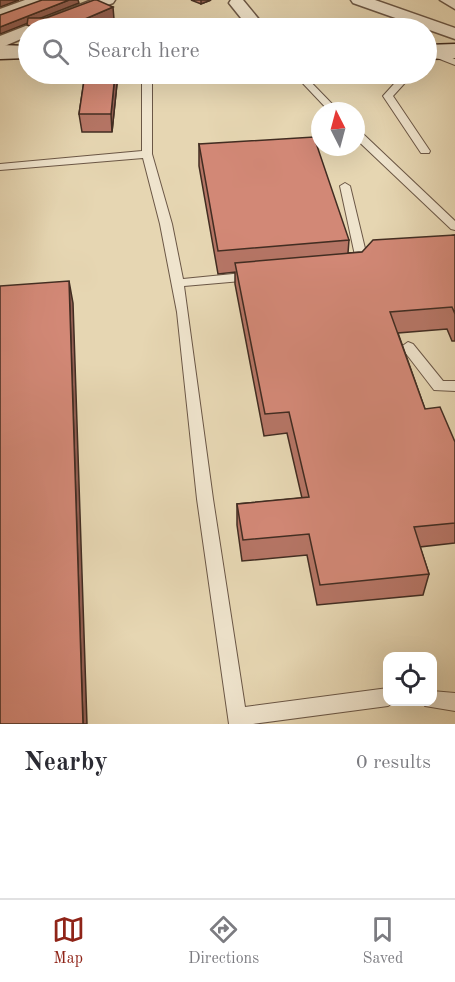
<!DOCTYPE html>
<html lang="en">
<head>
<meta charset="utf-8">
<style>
  body { margin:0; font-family:"Old Standard TT",serif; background:#f2f2f3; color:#2b2b33 }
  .controls { position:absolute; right:18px; bottom:18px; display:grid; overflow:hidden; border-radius:12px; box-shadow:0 6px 24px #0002 }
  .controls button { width:54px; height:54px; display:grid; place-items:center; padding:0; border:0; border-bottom:2px solid #e1e1e2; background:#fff; color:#2b2b33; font:30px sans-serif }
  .compass { position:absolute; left:311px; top:102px; width:54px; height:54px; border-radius:50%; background:#fff; box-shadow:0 6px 24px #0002; rotate:354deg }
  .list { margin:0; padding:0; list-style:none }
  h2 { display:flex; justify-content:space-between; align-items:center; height:78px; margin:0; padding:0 24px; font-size:26px }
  h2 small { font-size:20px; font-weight:400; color:#7c7c81 }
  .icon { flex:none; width:33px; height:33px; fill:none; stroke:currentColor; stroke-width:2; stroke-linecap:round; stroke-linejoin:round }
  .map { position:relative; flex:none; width:455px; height:724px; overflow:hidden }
  .search { position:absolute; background:#fff; box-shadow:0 6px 24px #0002; left:18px; right:18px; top:18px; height:66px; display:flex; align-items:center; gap:15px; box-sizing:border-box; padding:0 21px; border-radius:33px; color:#7c7c81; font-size:22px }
  .sheet { height:174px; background:#fff }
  nav { display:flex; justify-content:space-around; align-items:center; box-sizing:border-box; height:84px; border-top:2px solid #e1e1e2; background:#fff; font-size:16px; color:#7c7c81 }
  nav a { display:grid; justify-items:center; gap:3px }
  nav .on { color:#8f2418 }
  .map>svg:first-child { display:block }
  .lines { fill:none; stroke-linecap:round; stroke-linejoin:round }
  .lane-casing { stroke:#6b5746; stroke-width:2 }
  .street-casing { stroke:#6b5746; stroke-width:3 }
  .secondary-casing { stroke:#422d22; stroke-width:3 }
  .lane { fill:#efe4cd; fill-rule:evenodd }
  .street { fill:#efe4cd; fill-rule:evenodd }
  .secondary { fill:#efe4cd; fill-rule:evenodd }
  .wall { fill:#b57565; stroke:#422d22; stroke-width:1.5 }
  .shaded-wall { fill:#935f53; stroke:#422d22; stroke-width:1.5 }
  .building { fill:#d28876; stroke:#422d22; stroke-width:1.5 }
</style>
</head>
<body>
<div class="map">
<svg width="455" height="724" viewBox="0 0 455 724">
  <rect width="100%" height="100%" fill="#e6d6b2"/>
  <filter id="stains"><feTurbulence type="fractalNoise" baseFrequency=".00333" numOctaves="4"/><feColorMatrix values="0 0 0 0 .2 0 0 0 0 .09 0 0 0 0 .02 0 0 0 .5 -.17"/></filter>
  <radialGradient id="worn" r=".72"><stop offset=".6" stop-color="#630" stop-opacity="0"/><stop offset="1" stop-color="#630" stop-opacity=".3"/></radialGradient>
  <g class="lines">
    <defs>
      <path id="lane" d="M430 49 455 59V65L427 54V50Z
        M142 74H152V154L172 224 183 279 253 272 259 276 253 280 184 286 213 499 245 707 388 688V702H395L388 706 253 724H229L197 499 177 312 160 224 143 158 0 170V164L142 151Z
        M294 74H303L339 111H329Z
        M403 74H413L393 96 430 151 429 153H421L383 96Z
        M356 130 360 131 455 221V230L451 229 356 139Z
        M345 183 350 186 368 261 360 270 356 271 350 267 356 260 340 186Z
        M408 342 413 344 443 381H455V391L434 390 401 347Z
        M432 691 455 693V711L425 706 423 702H432Z"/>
      <path id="street" d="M25 0H48L46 3 0 20V9Z
        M92 0H115L113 3 47 28H28V36L0 48V36Z
        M231 0H243L266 28H249L229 3Z
        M351 0H375L455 28V39L353 3Z
        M440 0H455V9Z"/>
      <path id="secondary" d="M455 44V58L426 59V45Z
        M0 45 28 46V58L0 59Z"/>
    </defs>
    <use href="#lane" class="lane-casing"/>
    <use href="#street" class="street-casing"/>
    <use href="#secondary" class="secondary-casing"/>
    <use href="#lane" class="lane"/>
    <use href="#street" class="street"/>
    <use href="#secondary" class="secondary"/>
  </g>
  <path class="wall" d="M191 0H211L201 4Z
    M85 74H118L112 132H82L79 114Z
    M199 144 349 240 348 253 362 252 455 235V341H452L447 329 398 333 425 409 455 442V543L420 547 429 574 423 595 317 605 307 555 242 561 237 525V504L302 498 287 433 264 436 235 284V272L218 274 199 166Z"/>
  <path class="shaded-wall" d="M0 0H19L0 7Z
    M69 0H78L79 3 0 34V27Z
    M201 0H211L201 4Z
    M113 7 114 19 93 28H64Z
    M115 74H118L112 132 111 114Z
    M69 281 73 303 87 724H83Z"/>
  <path class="building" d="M42 0H69L0 27V15Z
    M94 0H97L113 7 64 28H35L27 25 28 18H46Z
    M85 74H115L111 114H79Z
    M314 137 349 240 218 251 199 144Z
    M455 235V314L452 307 390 312 425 409 440 407 455 442V523L414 527 429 574 320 585 309 534 243 540 237 504 309 497 289 412 265 414 235 263 362 252 373 240Z
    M69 281 83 724H0V286Z"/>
  <rect width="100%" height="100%" filter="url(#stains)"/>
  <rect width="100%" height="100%" fill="url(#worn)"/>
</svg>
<div class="controls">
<button><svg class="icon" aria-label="locate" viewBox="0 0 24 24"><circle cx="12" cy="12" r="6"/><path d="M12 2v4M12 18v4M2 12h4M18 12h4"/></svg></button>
</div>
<svg class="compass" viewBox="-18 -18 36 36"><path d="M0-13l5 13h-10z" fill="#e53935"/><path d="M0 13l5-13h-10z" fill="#7c7c81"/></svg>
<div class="search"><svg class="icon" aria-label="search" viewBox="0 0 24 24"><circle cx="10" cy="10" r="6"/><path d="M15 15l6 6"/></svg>Search here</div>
</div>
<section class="sheet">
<h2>Nearby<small>0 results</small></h2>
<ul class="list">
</ul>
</section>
<nav>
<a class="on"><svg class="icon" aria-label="map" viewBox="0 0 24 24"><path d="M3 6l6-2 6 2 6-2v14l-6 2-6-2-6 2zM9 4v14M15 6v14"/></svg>Map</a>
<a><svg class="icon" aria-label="directions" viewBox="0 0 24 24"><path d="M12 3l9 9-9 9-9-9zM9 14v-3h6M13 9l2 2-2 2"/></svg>Directions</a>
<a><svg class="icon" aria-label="saved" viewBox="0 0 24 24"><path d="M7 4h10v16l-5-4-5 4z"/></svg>Saved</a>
</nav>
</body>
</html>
